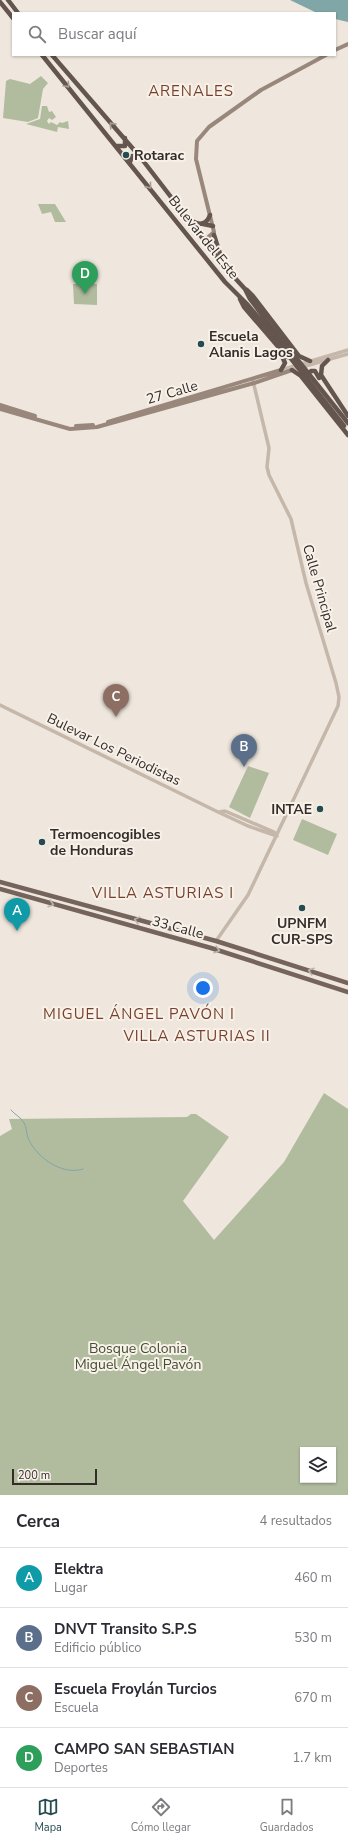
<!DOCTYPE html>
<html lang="es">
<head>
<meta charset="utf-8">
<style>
  body { margin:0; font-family:"Nunito Sans",sans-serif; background:#f7f7f7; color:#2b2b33 }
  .controls { position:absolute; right:12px; bottom:12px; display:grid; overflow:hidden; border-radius:0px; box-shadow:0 1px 3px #0004 }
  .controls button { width:36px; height:36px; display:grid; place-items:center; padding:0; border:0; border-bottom:1px solid #e1e1e2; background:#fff; color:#2b2b33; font:20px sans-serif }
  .scale { position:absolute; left:12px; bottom:10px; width:85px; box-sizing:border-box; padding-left:4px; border:2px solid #342c29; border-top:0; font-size:11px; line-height:14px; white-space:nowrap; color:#342c29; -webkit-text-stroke:3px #f7f1e9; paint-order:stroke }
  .you { position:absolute; left:203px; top:988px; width:14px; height:14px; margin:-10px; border:3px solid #fff; border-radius:50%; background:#1a73e8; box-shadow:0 0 0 6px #1a73e833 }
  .badge { display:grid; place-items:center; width:26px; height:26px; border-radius:50%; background:#244c50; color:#fff; font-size:13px; font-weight:700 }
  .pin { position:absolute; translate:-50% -33px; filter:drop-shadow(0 1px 2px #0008) }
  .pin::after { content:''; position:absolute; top:21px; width:14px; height:12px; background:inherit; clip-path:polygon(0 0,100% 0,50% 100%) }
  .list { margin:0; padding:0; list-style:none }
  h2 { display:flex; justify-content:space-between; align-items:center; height:52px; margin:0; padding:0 16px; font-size:17px }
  h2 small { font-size:13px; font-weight:400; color:#7c7c81 }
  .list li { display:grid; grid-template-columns:26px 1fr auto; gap:12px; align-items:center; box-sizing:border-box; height:60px; padding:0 16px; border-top:1px solid #e1e1e2 }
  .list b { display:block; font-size:15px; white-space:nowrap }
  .list p { margin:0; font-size:13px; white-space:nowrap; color:#7c7c81 }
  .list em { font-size:13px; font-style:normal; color:#7c7c81 }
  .icon { flex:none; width:22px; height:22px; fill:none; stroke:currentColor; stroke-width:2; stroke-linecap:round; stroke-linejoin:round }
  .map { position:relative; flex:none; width:348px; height:1495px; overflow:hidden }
  .search { position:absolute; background:#fff; box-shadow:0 1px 3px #0004; left:12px; right:12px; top:12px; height:44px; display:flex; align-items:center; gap:10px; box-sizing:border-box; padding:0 14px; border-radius:0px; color:#7c7c81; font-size:15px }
  .sheet { height:292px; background:#fff }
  nav { display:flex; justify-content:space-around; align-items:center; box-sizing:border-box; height:56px; border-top:1px solid #e1e1e2; background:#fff; font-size:11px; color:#7c7c81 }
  nav a { display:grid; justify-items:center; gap:2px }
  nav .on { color:#244c50 }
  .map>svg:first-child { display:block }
  .green { fill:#b1bc9f; fill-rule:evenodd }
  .water { fill:#80a6a8 }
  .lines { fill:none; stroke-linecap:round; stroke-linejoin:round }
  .stream { stroke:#80a6a8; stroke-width:1 }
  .tertiary { stroke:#c5b7aa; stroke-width:3.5 }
  .secondary { stroke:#99877c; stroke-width:4 }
  .primary { stroke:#74645c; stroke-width:4.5 }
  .trunk { stroke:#64564e; stroke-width:4.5 }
  .trunk-bridge { stroke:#64564e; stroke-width:4.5 }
  .oneway { stroke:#a69c94 }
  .oneway2 { stroke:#bcb2aa }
  .poi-dot { fill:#244c50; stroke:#f7f1e9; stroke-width:1.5 }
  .labels { text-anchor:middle; stroke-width:4; stroke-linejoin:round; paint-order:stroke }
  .poi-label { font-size:14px; font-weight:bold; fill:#342c29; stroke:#f7f1e9; text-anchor:start }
  .street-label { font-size:14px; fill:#342c29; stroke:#f7f1e9 }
  .park-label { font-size:14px; fill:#434f30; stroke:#f7f1e9 }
  .neighbourhood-label { font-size:15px; letter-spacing:1px; fill:#78402c; stroke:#f7f1e9 }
</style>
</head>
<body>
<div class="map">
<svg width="348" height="1495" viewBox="0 0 348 1495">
  <rect width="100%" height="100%" fill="#efe7dd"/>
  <path class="green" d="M41 76 48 83 43 89 38 118 28 122 3 118 6 81 10 79 30 84Z
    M42 106H47L49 112 52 111 56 117 52 120 49 118 47 121 49 124 51 122 57 125 60 122 62 123 68 121 69 129 58 127 57 132 26 124 40 119Z
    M38 204H55L66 222H55L51 212 42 214Z
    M73 284H97V305L74 304Z
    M248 766 269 773 250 818 229 807Z
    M302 819 337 834 328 855 293 840Z
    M324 1093 348 1109V1495H0V1136L12 1129 9 1119 187 1117 191 1114H196L229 1137 183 1201 214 1240 284 1162ZM303 1450H333V1480H303Z"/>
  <path class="water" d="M290 0H348V22L335 19V13H317Z"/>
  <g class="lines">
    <path class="stream" d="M11 1110C15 1115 21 1117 24 1123 27 1127 26 1133 28 1138 36 1157 62 1176 83 1169"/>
    <path class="tertiary" d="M281 370 348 350
      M292 370 348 354
      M0 705 218 812 248 826 277 836
      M219 812 225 811 274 832 277 836
      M216 941 248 895 338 706 339 697 336 683 306 583 291 519 269 475 267 467 269 448 253 381"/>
    <path class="secondary" d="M335 50 348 44
      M205 240 214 232
      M208 244 214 238V232L196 159 197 141 209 127 261 90 326 55
      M0 405 35 416
      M0 409 70 429 97 427 254 383 292 370
      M108 422 281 370
      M76 426 93 425"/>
    <path class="primary" d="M0 882 216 941 348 983
      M0 889 211 948 348 992"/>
    <path class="trunk" d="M8 0 18 13
      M0 2 13 18
      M42 55 225 282 247 304 263 323
      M52 55 141 158 224 266 245 289 250 299 266 320
      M117 146H125V138
      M130 162 132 156 140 157
      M192 221C200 226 207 224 210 215
      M203 224 213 226
      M214 235 222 260
      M247 290 253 296 299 356 310 361
      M240 299 244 307 287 357H292
      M328 360 322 366 321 375 348 416
      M281 370 285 363 282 356
      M292 370 301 376 348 435
      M307 375 311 371H315L319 378"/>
    <path class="trunk-bridge" d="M266 320 348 423
      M263 323 344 426"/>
  </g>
  <defs><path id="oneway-chevron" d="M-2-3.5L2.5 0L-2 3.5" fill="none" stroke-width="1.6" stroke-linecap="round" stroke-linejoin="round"/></defs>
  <g class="oneway">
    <use href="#oneway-chevron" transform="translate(67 85) rotate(49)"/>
    <use href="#oneway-chevron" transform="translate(112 125) rotate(-132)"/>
    <use href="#oneway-chevron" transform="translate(149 186) rotate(51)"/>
  </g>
  <g class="oneway2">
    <use href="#oneway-chevron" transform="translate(51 904) rotate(16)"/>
    <use href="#oneway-chevron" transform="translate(137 920) rotate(-165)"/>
    <use href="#oneway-chevron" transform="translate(217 950) rotate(18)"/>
    <use href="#oneway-chevron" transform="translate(311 971) rotate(-162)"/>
  </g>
  <g class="poi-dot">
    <circle cx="126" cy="155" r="4"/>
    <circle cx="201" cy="344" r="4"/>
    <circle cx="320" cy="809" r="4"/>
    <circle cx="42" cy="842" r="4"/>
    <circle cx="302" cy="908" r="4"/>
  </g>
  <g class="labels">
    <g class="poi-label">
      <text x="134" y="160">Rotarac</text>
      <text x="209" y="341">Escuela<tspan x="209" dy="16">Alanis Lagos</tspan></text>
      <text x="312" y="814" text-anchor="end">INTAE</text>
      <text x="50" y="839">Termoencogibles<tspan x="50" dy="16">de Honduras</tspan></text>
      <text x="302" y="928" text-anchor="middle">UPNFM<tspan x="302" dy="16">CUR-SPS</tspan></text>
    </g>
    <g class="street-label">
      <text transform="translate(204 237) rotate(51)" y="5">Bulevar del Este</text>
      <text transform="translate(172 392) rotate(-16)" y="5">27 Calle</text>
      <text transform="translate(320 588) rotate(74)" y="5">Calle Principal</text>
      <text transform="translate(114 749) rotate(26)" y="5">Bulevar Los Periodistas</text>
      <text transform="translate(178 927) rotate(15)" y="5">33 Calle</text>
    </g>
    <g class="park-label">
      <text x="138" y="1353">Bosque Colonia<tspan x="138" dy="16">Miguel Ángel Pavón</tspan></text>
    </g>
    <g class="neighbourhood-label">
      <text x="191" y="96">ARENALES</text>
      <text x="163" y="898">VILLA ASTURIAS I</text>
      <text x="139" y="1019">MIGUEL ÁNGEL PAVÓN I</text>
      <text x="197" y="1041">VILLA ASTURIAS II</text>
    </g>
  </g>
</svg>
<div class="controls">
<button><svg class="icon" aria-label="layers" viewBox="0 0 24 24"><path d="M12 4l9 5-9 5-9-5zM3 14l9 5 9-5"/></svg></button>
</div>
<div class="scale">200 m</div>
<div class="you"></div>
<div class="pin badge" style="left:17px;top:931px;background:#0f9aa8">A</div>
<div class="pin badge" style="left:244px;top:767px;background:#5c6f8a">B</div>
<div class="pin badge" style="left:116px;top:717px;background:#8d6e63">C</div>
<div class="pin badge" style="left:85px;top:294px;background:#2e9e5b">D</div>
<div class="search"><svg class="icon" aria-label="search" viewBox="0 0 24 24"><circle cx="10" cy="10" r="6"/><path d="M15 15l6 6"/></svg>Buscar aquí</div>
</div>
<section class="sheet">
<h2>Cerca<small>4 resultados</small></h2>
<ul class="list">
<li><span class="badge" style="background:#0f9aa8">A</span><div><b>Elektra</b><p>Lugar</p></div><em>460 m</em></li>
<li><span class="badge" style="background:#5c6f8a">B</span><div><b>DNVT Transito S.P.S</b><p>Edificio público</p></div><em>530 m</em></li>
<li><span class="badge" style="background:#8d6e63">C</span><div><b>Escuela Froylán Turcios</b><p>Escuela</p></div><em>670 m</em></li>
<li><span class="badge" style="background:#2e9e5b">D</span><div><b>CAMPO SAN SEBASTIAN</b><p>Deportes</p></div><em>1.7 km</em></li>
</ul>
</section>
<nav>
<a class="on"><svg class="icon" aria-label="map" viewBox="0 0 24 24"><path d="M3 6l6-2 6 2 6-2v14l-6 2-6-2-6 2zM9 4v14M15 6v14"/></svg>Mapa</a>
<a><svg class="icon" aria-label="directions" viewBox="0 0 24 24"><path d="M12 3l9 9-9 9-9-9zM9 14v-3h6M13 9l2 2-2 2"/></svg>Cómo llegar</a>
<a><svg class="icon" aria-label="saved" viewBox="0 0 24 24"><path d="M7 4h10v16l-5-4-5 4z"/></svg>Guardados</a>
</nav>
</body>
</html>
